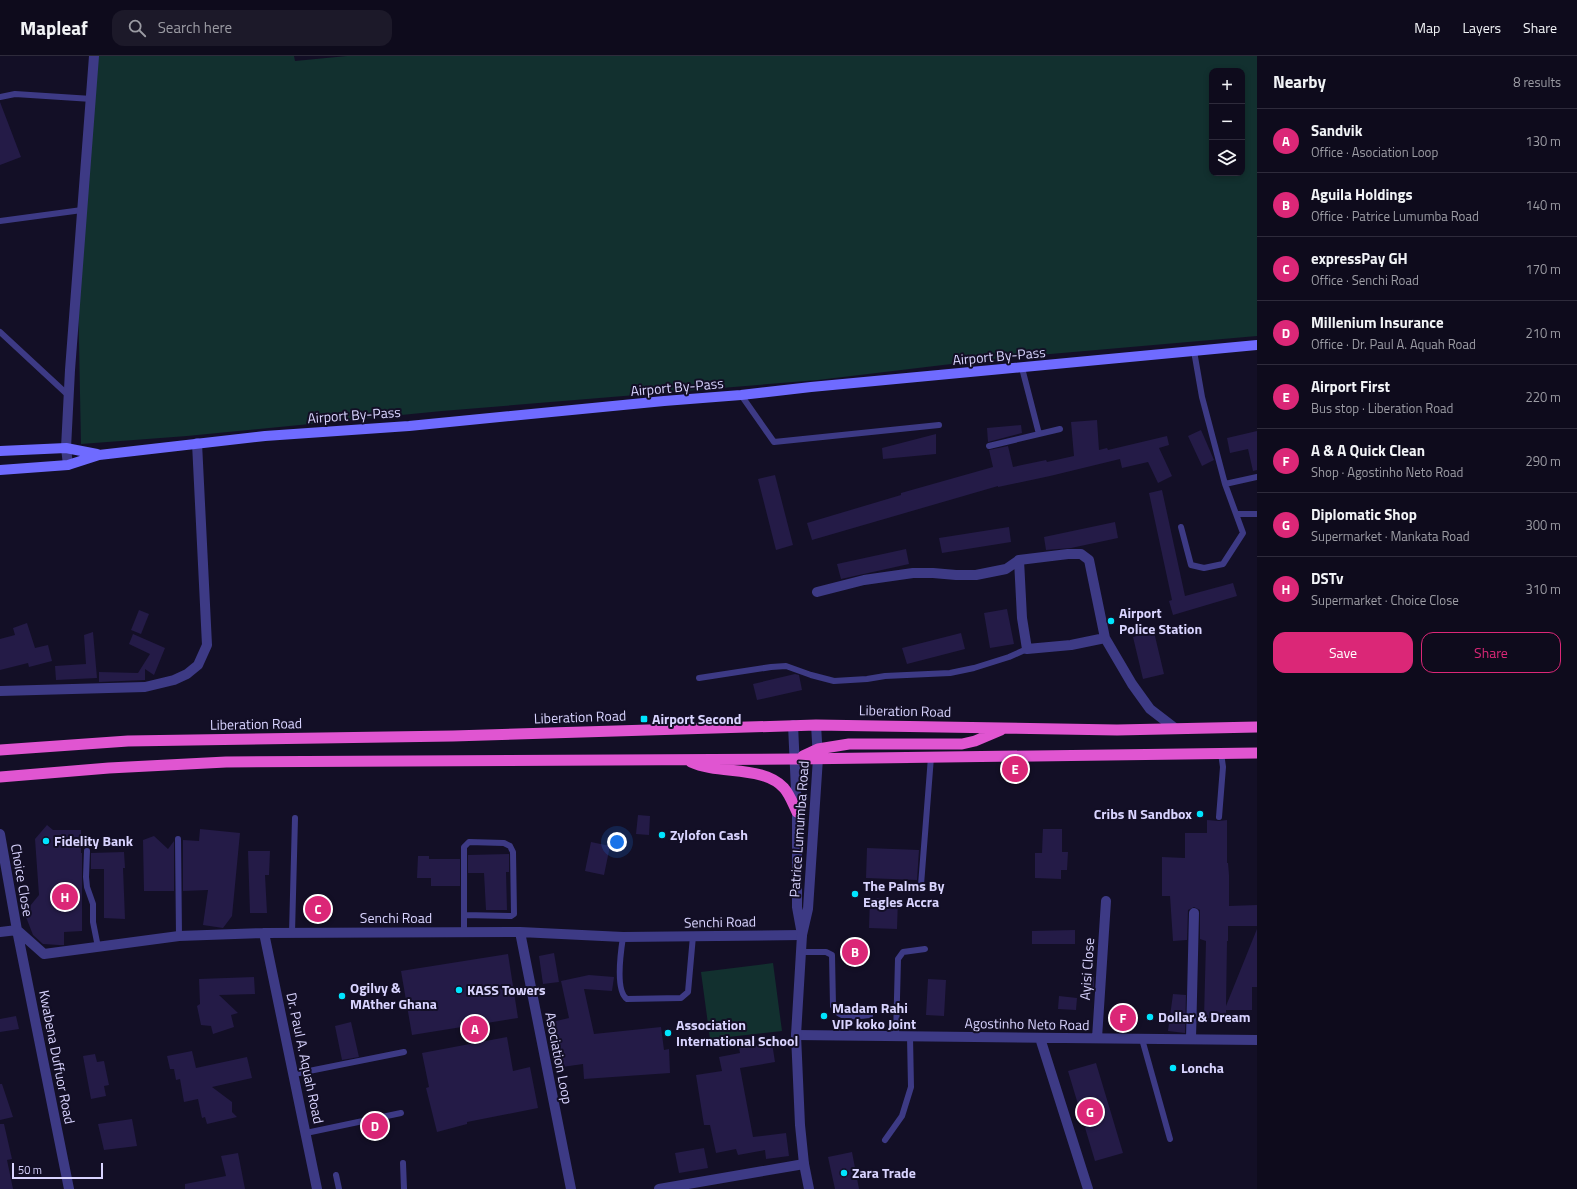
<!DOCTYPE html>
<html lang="en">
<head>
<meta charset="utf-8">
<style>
  body { margin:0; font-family:"Titillium Web",sans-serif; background:#1c1929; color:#f1f3f6 }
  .controls { position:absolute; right:12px; top:12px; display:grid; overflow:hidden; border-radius:8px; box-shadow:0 2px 6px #0003 }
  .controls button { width:36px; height:36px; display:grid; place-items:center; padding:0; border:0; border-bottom:1px solid #2e2b3b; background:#0e0b1c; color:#f1f3f6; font:20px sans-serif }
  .scale { position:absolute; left:12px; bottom:10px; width:91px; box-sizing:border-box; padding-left:4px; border:2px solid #d9d4ff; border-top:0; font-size:11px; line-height:14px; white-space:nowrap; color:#d9d4ff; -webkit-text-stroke:3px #130f26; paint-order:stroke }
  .you { position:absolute; left:617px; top:786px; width:14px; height:14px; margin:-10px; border:3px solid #fff; border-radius:50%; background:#1a73e8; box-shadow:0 0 0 6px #1a73e833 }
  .badge { display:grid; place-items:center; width:26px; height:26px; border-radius:50%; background:#db2777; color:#fff; font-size:13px; font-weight:700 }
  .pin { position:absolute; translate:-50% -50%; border:2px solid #fff; box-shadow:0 1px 4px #0006 }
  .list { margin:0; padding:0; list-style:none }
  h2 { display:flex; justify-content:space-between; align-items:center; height:52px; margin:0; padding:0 16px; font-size:17px }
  h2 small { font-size:13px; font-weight:400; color:#9b9ba3 }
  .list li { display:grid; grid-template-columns:26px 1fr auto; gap:12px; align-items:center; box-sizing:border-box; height:64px; padding:0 16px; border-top:1px solid #2e2b3b }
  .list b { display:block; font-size:15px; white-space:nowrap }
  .list p { margin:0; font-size:13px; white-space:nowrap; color:#9b9ba3 }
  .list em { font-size:13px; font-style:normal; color:#9b9ba3 }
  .actions { display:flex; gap:8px; padding:12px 16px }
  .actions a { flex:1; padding:9px 0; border:1px solid #db2777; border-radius:12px; text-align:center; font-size:14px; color:#db2777 }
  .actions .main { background:#db2777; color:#fff }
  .icon { flex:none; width:22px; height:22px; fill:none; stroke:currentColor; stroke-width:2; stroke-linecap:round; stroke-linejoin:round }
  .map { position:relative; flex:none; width:1257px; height:1133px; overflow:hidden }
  header { display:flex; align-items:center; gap:24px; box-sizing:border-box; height:56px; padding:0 20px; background:#0e0b1c; border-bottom:1px solid #2e2b3b }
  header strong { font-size:19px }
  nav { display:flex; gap:22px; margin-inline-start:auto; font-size:14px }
  .search { width:280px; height:36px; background:#1c1929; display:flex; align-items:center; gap:10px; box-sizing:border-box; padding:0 14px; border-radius:12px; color:#9b9ba3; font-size:15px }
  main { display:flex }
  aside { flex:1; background:#0e0b1c }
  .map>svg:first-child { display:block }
  .green { fill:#12302f; fill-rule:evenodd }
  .building { fill:#241b47 }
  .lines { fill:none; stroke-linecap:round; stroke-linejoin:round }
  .service { stroke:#3d3a85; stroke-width:6 }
  .minor { stroke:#3d3a85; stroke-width:10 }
  .tertiary { stroke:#3d3a85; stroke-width:10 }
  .secondary { stroke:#6f6bff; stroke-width:10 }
  .trunk { stroke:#e055d1; stroke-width:11 }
  .poi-dot { fill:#00e5ff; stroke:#130f26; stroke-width:1.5 }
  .labels { text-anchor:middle; stroke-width:4; stroke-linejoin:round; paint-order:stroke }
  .street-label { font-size:14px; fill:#d9d4ff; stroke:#130f26 }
  .poi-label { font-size:14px; font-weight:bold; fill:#d9d4ff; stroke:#130f26; text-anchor:start }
</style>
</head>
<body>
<header>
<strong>Mapleaf</strong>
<div class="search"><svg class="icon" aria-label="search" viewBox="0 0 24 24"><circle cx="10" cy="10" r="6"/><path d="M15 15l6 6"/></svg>Search here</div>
<nav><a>Map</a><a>Layers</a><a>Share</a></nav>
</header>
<main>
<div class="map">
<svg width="1257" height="1133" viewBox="0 0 1257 1133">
  <rect width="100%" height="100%" fill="#130f26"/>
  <path class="green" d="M94 0H294L295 5 347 0H1257V280L993 303 818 324 442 355 187 380 81 388 77 187ZM1212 15H1242V117H1212Z
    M773 907 782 975 710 983 701 916Z"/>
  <path class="building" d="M0 46 21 101 0 109Z
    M1097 364 1099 394 1107 392 1108 394 1167 380 1169 389 1159 392 1172 420 1158 427 1148 406 1122 412 1120 403 1050 420 998 431V430L812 484 807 467 901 439V437L993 411 989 394 1008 390 1013 411 1046 404 1047 406 1074 400 1071 366Z
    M1021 369 1022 377 988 386 987 372Z
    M1201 374 1214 404 1202 410 1188 380Z
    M1257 375V414L1253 415 1248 393 1230 397 1227 382Z
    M936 378V398L883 403 882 392Z
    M775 419 793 489 776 494 758 423Z
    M1162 434 1185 540 1233 527 1237 540 1173 559 1169 545 1172 544 1149 437Z
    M1115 466 1118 482 1071 492 1046 494 1044 481Z
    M1009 471 1011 486 942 497 939 482Z
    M906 493 909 508 841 523 837 508Z
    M1007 553 1014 588 990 592 984 557Z
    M139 554 149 558 141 578 131 574Z
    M27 567 35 592 48 589 52 605 29 611 28 607 0 614V583L15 579 13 572Z
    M93 576 97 622 56 624 55 610 86 608 84 579Z
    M1154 576 1164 618 1143 623 1133 581Z
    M961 577 965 593 907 608 902 592Z
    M133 578 165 592 154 619 145 613V624L99 626V616L138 617 150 598 129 588Z
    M795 618 799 619 802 634 757 644 753 628Z
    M638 759 650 760 649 779 636 778Z
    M1207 764 1219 765 1227 764V807H1228L1229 819V850L1257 849V870H1228V885H1227L1226 950 1257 873V931H1252V954H1226V962H1204L1206 885 1200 883V854L1194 851 1188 854 1187 884 1173 885 1170 840H1162V801L1185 802V777H1207Z
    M47 769 53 774H81V797H82V875L64 876V889H59L43 888 33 879 26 861 30 850 39 839 35 783Z
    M200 773 240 777 232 860 223 872 203 869 208 834 183 835V784L199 785Z
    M1043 773H1062V796H1068L1067 814H1061V823L1035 822V797H1042Z
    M154 780 168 793 174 785V835H144L143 784Z
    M591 786 610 790 604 819 585 815Z
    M867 792 919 794 917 824 866 822Z
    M248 795H270L269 819H265L267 857H250Z
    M124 796 125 812H123L125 863 104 862V813H91V797Z
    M509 798V816H506L507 854H486L484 817H468V799Z
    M418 800H429V803H460V830H431V822H417Z
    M870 842 898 843 897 873 869 872Z
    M1075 874V888H1032V875Z
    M554 897 559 926 543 928 539 900Z
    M508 898 518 962 412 979 401 915Z
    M589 919 614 921 612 935 584 933 594 978 661 971 664 994 669 993 670 1017 584 1023 583 1008 562 1011 552 966 569 962 561 925Z
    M1086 919 1094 921V934L1083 931Z
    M254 921 255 938 219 939 238 957 231 959 234 971 213 978 211 970 201 969 197 950 200 948 199 923Z
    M928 923 946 924 944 960 926 959Z
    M1173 938 1186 939 1185 977 1168 975Z
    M1059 940 1077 942 1076 954 1058 953Z
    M16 960 19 973 0 976V963Z
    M351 966 359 1001 342 1004 335 970Z
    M507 981 513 1015 530 1011 538 1052 467 1066V1068L437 1076 426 1032 429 1031 422 997Z
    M772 987 775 1006 740 1012 753 1081 786 1077 789 1100 766 1103 765 1094 738 1099 736 1093 716 1097 710 1069H704L696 1019 722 1015 719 1001 740 997 739 992Z
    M192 995 196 1012 247 1001 252 1022 212 1031 232 1046V1056L237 1061 207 1068 205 1061 202 1062 198 1043 184 1046 180 1023 176 1024 174 1013H170L167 1000Z
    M95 998 97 1006 104 1005 109 1029 104 1030 106 1040 91 1043 83 1000Z
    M1096 1007 1123 1097 1095 1105 1068 1015Z
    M0 1028H2L13 1061 0 1064Z
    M132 1063 137 1090 104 1094 98 1068Z
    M0 1068H4L12 1103 7 1104 13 1133H0Z
    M704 1092 708 1112 679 1117 675 1097Z
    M852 1096 859 1133H835L828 1101Z
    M238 1097 245 1133H185V1128L226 1120 221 1100Z"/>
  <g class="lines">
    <path class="service" d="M0 41 15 38 92 43
      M0 165 82 154
      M0 276 68 339
      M1022 312 1039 378
      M741 339 774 386 939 369
      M989 390 1060 373
      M1225 428 1257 421
      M1237 458H1257
      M1181 471 1191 509 1204 512 1223 508 1243 477 1225 428 1202 341 1194 295
      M699 622 771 611 786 610 811 619 834 625 867 623 885 620 950 617 974 612 1009 601 1027 593
      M1219 761 1223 711 1221 697
      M178 783 179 880
      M87 795 86 821 87 831 93 848V866L98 891
      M921 829 931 701
      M464 876V791L469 786 504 787 510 790 513 796 514 858 511 860 464 859
      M292 877 295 762
      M623 881C621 894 615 935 627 943L681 942 688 936 693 880
      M801 896H826L832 899 833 950C839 965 856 960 870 959
      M896 980 898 903 903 896 925 893
      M1142 983 1170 1083
      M294 1018 404 996
      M306 1077 401 1057
      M885 1084 902 1060 911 1031 910 981
      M403 1107 404 1133
      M336 1119 339 1133"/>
    <path class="minor" d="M817 536 864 524 913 517H933L956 519H976L1006 513 1019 504
      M1105 582 1071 589 1027 593 1022 562 1019 504 1068 498H1081L1089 504 1105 582 1132 628 1150 653 1176 673
      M0 635 145 631 174 624 187 618 198 609 207 589 197 387
      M0 778 17 874 69 1133
      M0 876 17 874 44 898 179 880 264 877 520 876 623 881 802 879
      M520 876 571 1133
      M264 877 317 1133
      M796 979 1257 984
      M1040 982 1088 1133
      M1097 982 1106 845
      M1191 983 1194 857
      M659 1133 804 1108"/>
    <path class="tertiary" d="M68 409 66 392 70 314 94 0
      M793 669 797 756V851L801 873
      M809 1133 804 1108 800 1069 796 979 802 879 808 853 818 702 816 669"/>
    <path class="secondary" d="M0 395 66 392 97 398
      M0 414 68 409 99 399 265 380 409 370 664 345 741 339 811 331 1257 289"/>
    <path class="trunk" d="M0 694 128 685 453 680 816 669 1117 674 1257 671
      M803 700 818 693 849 688H962L975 685 1001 674
      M691 706C719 719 763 709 784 732 790 739 793 748 797 756
      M0 721 109 712 226 706 795 703 1257 697"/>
  </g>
  <g class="poi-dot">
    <circle cx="1111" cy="565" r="4"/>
    <rect x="640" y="659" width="8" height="8" rx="2"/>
    <circle cx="1200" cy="758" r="4"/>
    <circle cx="662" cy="779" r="4"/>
    <circle cx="46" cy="785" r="4"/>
    <circle cx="855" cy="838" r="4"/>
    <circle cx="459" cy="934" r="4"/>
    <circle cx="342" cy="940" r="4"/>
    <circle cx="824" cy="960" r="4"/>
    <circle cx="1150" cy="961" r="4"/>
    <circle cx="668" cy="977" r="4"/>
    <circle cx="1173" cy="1012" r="4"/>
    <circle cx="844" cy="1117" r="4"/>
  </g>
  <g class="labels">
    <g class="street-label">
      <text transform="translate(999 300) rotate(-5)" y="5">Airport By-Pass</text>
      <text transform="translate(677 331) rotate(-5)" y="5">Airport By-Pass</text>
      <text transform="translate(354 359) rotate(-4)" y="5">Airport By-Pass</text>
      <text transform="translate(905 655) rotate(1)" y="5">Liberation Road</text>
      <text transform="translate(580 661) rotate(-2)" y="5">Liberation Road</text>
      <text transform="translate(256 668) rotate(-1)" y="5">Liberation Road</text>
      <text transform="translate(799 773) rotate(-86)" y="5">Patrice Lumumba Road</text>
      <text transform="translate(22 824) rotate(80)" y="5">Choice Close</text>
      <text x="396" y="867">Senchi Road</text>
      <text transform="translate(720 866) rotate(-1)" y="5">Senchi Road</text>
      <text transform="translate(1087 913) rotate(-86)" y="5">Ayisi Close</text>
      <text transform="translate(1027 968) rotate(1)" y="5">Agostinho Neto Road</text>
      <text transform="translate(57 1001) rotate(79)" y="5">Kwabena Duffuor Road</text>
      <text transform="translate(305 1002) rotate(78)" y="5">Dr. Paul A. Aquah Road</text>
      <text transform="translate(559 1002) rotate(79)" y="5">Asociation Loop</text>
    </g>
    <g class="poi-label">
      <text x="1119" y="562">Airport<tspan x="1119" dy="16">Police Station</tspan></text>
      <text x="652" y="668">Airport Second</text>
      <text x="1192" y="763" text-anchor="end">Cribs N Sandbox</text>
      <text x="670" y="784">Zylofon Cash</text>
      <text x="54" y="790">Fidelity Bank</text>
      <text x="863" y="835">The Palms By<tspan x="863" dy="16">Eagles Accra</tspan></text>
      <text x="350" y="937">Ogilvy &amp;<tspan x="350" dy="16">MAther Ghana</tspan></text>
      <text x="467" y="939">KASS Towers</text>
      <text x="832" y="957">Madam Rahi<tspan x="832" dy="16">VIP koko Joint</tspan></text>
      <text x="1158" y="966">Dollar &amp; Dream</text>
      <text x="676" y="974">Association<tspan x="676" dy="16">International School</tspan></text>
      <text x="1181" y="1017">Loncha</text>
      <text x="852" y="1122">Zara Trade</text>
    </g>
  </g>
</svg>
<div class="controls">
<button>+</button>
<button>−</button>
<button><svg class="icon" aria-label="layers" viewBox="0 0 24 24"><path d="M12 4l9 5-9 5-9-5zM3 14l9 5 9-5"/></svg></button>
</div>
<div class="scale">50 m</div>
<div class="you"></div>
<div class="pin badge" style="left:475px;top:973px">A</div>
<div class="pin badge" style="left:855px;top:896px">B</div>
<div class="pin badge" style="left:318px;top:853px">C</div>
<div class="pin badge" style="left:375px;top:1070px">D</div>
<div class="pin badge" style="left:1015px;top:713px">E</div>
<div class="pin badge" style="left:1123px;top:962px">F</div>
<div class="pin badge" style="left:1090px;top:1056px">G</div>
<div class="pin badge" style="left:65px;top:841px">H</div>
</div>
<aside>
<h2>Nearby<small>8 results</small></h2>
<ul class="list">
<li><span class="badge">A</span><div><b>Sandvik</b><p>Office · Asociation Loop</p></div><em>130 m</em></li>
<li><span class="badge">B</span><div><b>Aguila Holdings</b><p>Office · Patrice Lumumba Road</p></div><em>140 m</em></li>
<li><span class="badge">C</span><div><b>expressPay GH</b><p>Office · Senchi Road</p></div><em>170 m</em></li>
<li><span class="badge">D</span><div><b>Millenium Insurance</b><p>Office · Dr. Paul A. Aquah Road</p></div><em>210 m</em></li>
<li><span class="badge">E</span><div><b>Airport First</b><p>Bus stop · Liberation Road</p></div><em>220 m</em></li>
<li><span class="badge">F</span><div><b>A &amp; A Quick Clean</b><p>Shop · Agostinho Neto Road</p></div><em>290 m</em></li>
<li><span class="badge">G</span><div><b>Diplomatic Shop</b><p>Supermarket · Mankata Road</p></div><em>300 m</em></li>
<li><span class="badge">H</span><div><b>DSTv</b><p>Supermarket · Choice Close</p></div><em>310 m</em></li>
</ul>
<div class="actions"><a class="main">Save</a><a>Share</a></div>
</aside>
</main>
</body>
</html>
